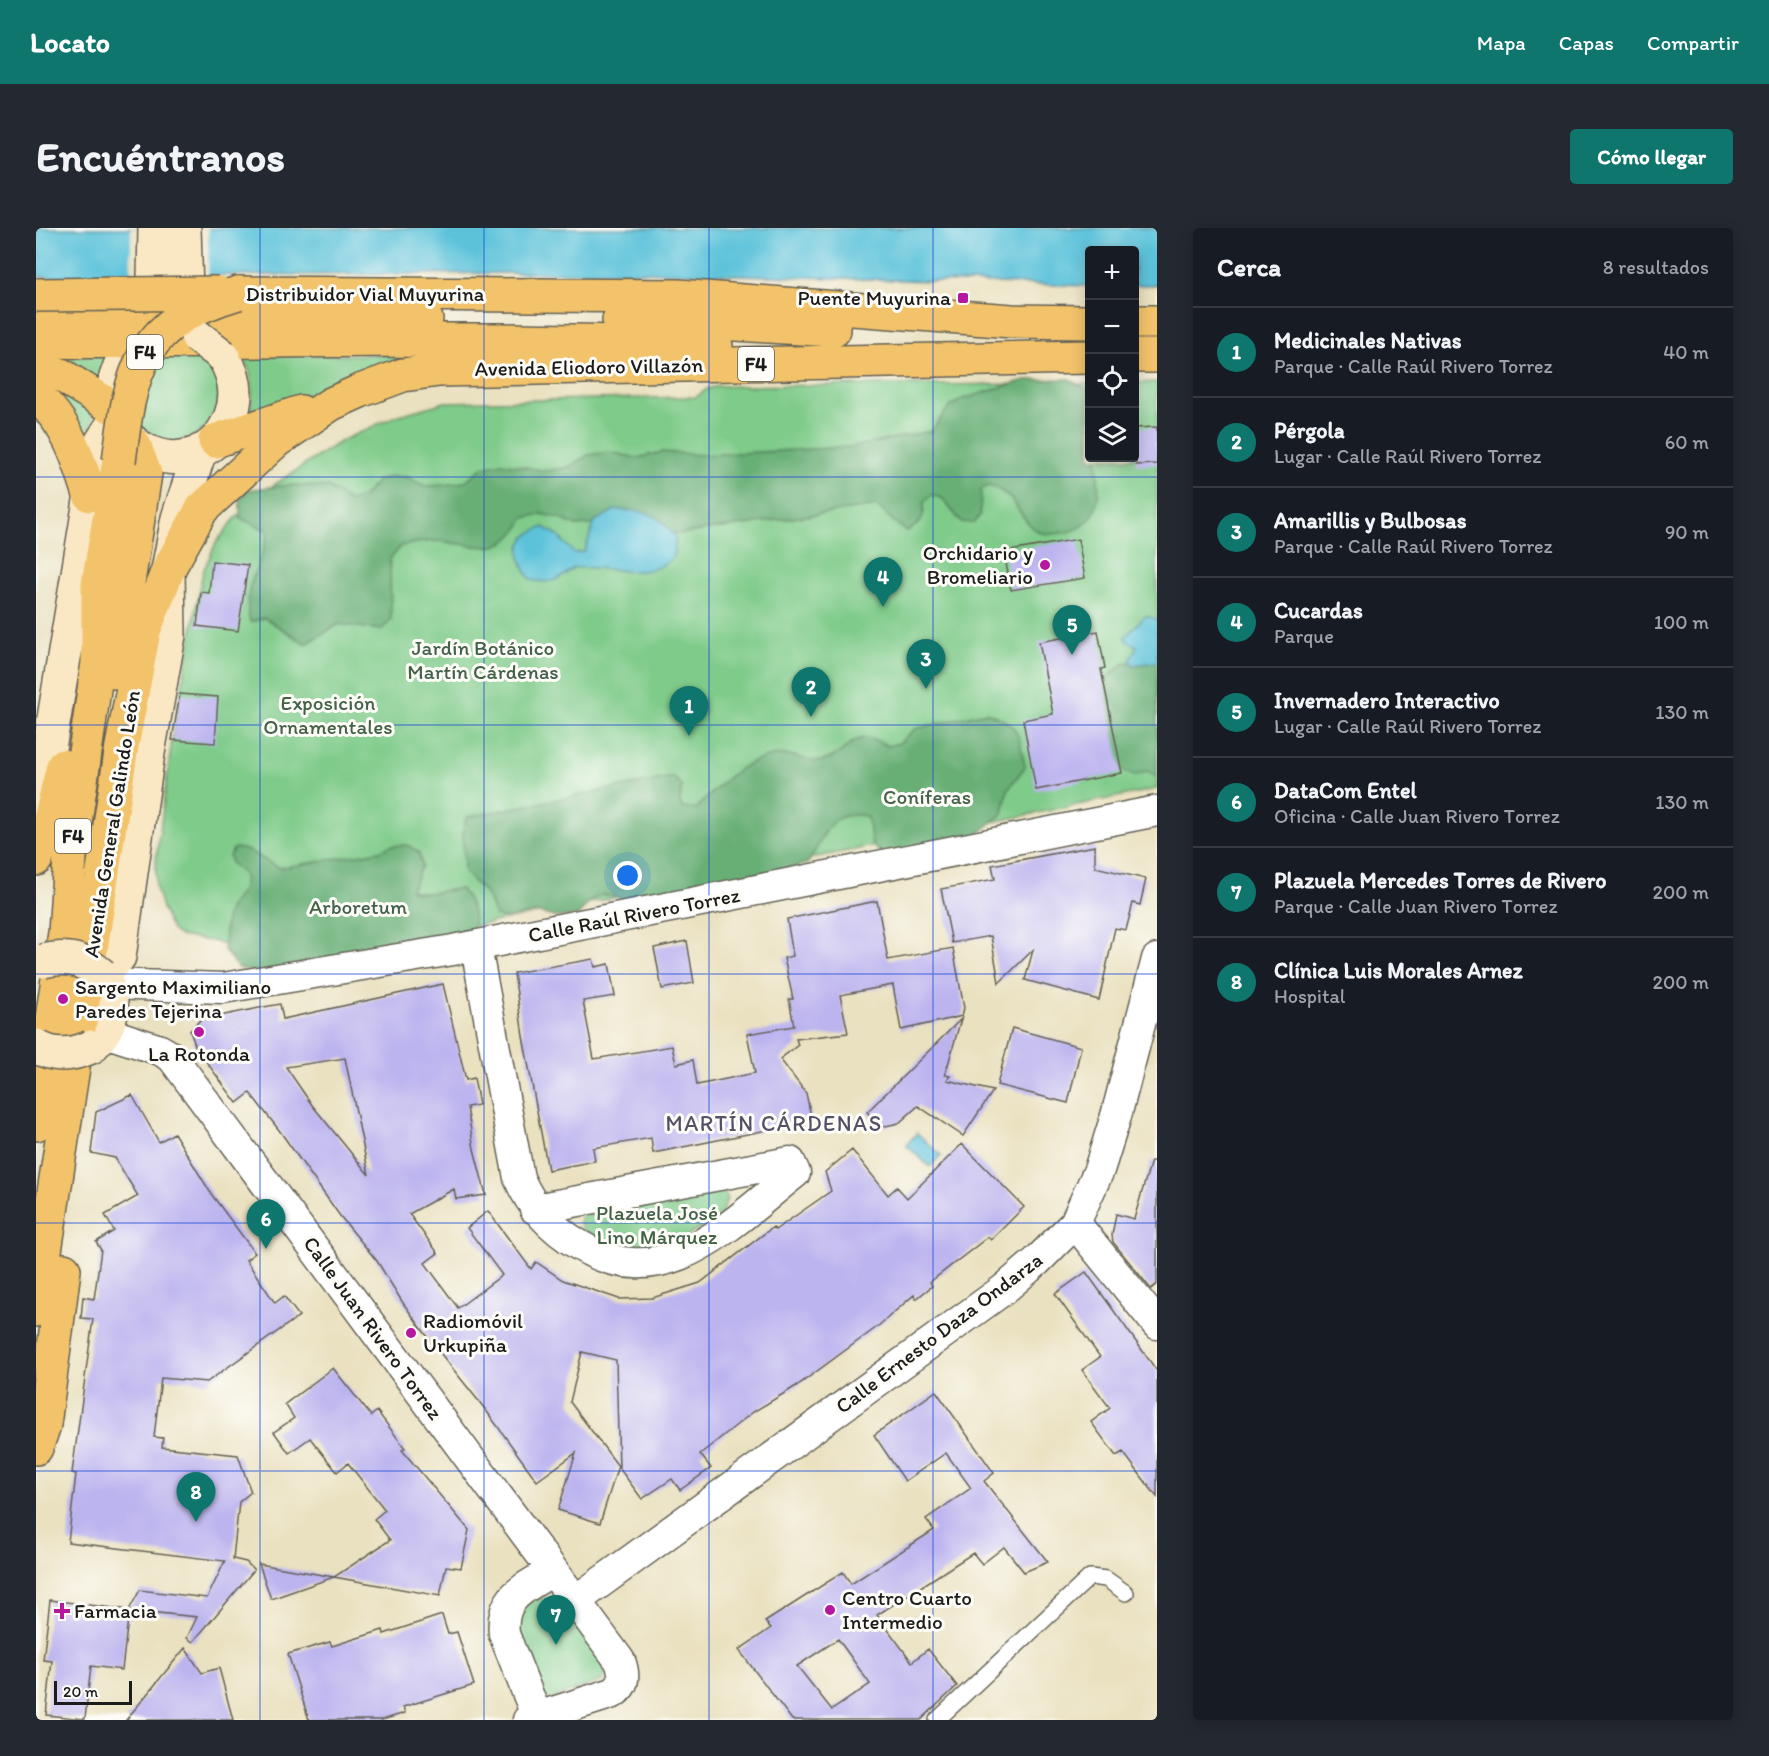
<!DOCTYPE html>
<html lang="es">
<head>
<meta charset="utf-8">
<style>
  body { margin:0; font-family:Itim,sans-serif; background:#242831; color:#f1f3f6 }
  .controls { position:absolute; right:18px; top:18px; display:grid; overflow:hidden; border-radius:6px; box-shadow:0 3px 15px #0003 }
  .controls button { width:54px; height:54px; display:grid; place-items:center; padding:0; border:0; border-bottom:2px solid #363941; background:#171b24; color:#f1f3f6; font:30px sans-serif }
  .scale { position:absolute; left:18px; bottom:15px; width:78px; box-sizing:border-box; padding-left:6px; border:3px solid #1c1c1c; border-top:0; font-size:16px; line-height:21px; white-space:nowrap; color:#1c1c1c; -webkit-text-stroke:4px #fdfcf7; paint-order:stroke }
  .you { position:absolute; left:592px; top:648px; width:21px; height:21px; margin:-15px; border:4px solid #fff; border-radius:50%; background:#1a73e8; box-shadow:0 0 0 9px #1a73e833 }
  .badge { display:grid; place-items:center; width:39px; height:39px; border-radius:50%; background:#0f766e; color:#fff; font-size:20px; font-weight:700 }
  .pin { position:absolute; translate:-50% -50px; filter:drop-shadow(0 2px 3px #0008) }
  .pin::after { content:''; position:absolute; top:32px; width:21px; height:18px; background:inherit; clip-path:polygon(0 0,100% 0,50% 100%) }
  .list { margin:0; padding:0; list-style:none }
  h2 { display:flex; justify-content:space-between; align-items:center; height:78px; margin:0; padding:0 24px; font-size:26px }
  h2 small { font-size:20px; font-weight:400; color:#9ea1a6 }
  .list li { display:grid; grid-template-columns:39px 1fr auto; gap:18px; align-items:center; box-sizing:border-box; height:90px; padding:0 24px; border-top:2px solid #363941 }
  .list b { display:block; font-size:22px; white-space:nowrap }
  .list p { margin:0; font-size:20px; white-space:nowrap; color:#9ea1a6 }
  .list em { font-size:20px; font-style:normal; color:#9ea1a6 }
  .icon { flex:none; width:33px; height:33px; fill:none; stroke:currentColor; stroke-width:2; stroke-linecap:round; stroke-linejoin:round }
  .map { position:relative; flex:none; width:1121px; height:1492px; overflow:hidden; border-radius:6px }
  header { display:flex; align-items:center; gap:36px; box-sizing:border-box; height:84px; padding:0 30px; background:#0f766e; color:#fff }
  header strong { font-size:28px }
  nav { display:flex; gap:33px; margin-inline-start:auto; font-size:21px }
  .intro { display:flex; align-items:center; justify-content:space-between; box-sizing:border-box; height:144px; padding:0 36px }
  h1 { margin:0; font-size:42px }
  .button { padding:15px 27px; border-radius:6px; background:#0f766e; color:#fff; font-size:21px; font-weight:700 }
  main { display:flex; gap:36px; padding:0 36px }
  aside { flex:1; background:#171b24; border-radius:6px; box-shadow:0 3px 15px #0003 }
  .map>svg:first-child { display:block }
  .green { fill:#7fcb8a; stroke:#4e7453; stroke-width:1.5 }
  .forest { fill:#67af76; stroke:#426649; stroke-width:1.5 }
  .water { fill:#5cc2da; stroke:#3c6f7b; stroke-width:1.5 }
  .pier { fill:#eae1c0 }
  .building { fill:#bcb4ef; fill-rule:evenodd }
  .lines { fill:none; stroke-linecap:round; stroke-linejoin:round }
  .service-casing { stroke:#646155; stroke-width:18 }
  .minor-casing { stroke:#646155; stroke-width:33 }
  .secondary-casing { stroke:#646155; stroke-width:36 }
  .primary-casing { stroke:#646155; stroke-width:36 }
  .trunk-casing { stroke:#646155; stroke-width:36 }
  .service { stroke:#fff; stroke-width:15 }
  .minor { stroke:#fff; stroke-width:30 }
  .secondary { stroke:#fae7c3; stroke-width:33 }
  .primary { stroke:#f2c36a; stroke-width:33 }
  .trunk { stroke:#f2c36a; stroke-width:33 }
  .secondary-bridge-casing { stroke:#646155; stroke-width:36; stroke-linecap:butt }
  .trunk-bridge-casing { stroke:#646155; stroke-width:36; stroke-linecap:butt }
  .secondary-bridge { stroke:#fae7c3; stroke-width:33 }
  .trunk-bridge { stroke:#f2c36a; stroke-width:33 }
  .grid { fill:none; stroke:#1d4ed8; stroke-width:1.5; stroke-opacity:0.55 }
  .poi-dot { fill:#b5179e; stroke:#fdfcf7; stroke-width:2 }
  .labels { text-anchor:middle; stroke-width:6; stroke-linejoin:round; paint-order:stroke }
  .shield { fill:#fdfcf7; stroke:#605f5e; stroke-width:1.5 }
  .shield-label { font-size:20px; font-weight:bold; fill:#1c1c1c }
  .street-label { font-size:21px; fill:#1c1c1c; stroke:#fdfcf7 }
  .poi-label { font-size:21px; fill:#1c1c1c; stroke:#fdfcf7; text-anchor:start }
  .park-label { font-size:21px; fill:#446248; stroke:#fdfcf7 }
  .neighbourhood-label { font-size:22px; letter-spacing:1.5px; fill:#545166; stroke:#fdfcf7 }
</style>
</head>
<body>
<header>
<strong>Locato</strong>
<nav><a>Mapa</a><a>Capas</a><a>Compartir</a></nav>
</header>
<div class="intro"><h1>Encuéntranos</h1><a class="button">Cómo llegar</a></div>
<main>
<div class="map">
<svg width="1121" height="1492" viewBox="0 0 1121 1492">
  <rect width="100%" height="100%" fill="#fdfcf7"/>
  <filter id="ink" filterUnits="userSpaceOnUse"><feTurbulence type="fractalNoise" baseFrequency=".0167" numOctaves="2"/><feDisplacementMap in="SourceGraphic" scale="12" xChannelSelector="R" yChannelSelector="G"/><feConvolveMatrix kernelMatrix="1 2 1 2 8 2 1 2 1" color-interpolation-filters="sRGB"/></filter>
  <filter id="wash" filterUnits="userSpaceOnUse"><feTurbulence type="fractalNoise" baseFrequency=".008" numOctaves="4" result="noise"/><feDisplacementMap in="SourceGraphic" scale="24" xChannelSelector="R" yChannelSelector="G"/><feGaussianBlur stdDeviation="1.35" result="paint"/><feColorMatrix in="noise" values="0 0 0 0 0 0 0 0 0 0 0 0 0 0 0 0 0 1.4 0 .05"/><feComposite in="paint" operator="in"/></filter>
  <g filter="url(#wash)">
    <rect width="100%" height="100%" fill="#eae1c0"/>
    <path class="green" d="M143 120C187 142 190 148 176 196 141 219 141 219 103 201L98 139Z
      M388 126 334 140 212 193C217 169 219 150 207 128Z
      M0 127 73 128 63 162Z
      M0 146 59 178 52 216Z
      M1121 154V561L323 721 204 726 182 714 144 708 136 702 126 680 120 659V632L136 512 167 343 180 315 198 292 221 268 305 213 360 188 409 174 660 169 671 161 682 158 1053 156 1054 230H1098L1099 155Z
      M687 961 691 970 685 987 634 1019 582 1022 547 1002 543 993 548 984Z
      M503 1370 516 1372 527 1380 567 1435 570 1446 566 1453 513 1472 508 1468 479 1396C482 1383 490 1373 503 1370Z"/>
    <path class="forest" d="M1033 151 1053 163 1054 230H1061C1063 263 1069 300 1025 305 1013 307 1004 307 995 298 979 282 978 265 953 258L945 261 944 287 938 295 925 294 906 270 895 267 888 274C889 290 885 296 871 303 858 297 852 286 840 278L643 306 589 294 540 298 523 290 505 286 488 290C466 335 438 314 398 313 387 313 375 316 365 318L354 331 355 392 345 402 303 396 270 416 229 390 214 394C204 362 228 333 232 303L204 290V272L210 262 253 257 292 259 313 273 327 269 341 253 356 248 371 249 389 258 408 257 428 254 447 239 466 235 512 243 533 239 552 227 573 224 601 230 626 224 666 227 815 219 895 203 914 178 927 171 989 152Z
      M1121 423V550L1112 543 1098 548 1075 537 1060 459 1087 436 1107 433Z
      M950 484C985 497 982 504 989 539L972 561 967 585 938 609 854 630C824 616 841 610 830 588 789 581 790 610 771 636L592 673C565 663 559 664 542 688L519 689 503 685 471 691 459 688 451 667 428 644 427 602 431 589 637 549 646 557 644 574 647 580 660 581C688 553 707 528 749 527 761 527 774 535 786 533 817 525 814 497 852 518L863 515 879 501Z
      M371 617 383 624 386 638 375 662C391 669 408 661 425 661 435 674 441 688 436 704L230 747 202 740 188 722C189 710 188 695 192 684 198 669 211 665 208 647L195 635 193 628 198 620C215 620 229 634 244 640L344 623 354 618Z"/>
    <path class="water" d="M0 0H1121V57H1099L1098 22H1054L1053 58 606 44 0 49Z
      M579 282C612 283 620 283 640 310L637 330C609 355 572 336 537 340 523 353 514 356 495 352 479 329 477 309 508 299L520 306 538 325 548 324 559 293Z
      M1109 388 1121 391V434L1098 437 1094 433 1101 418 1091 413 1089 409Z
      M881 905 905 927 894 939 870 917Z"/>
    <path class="pier" d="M95 0H172V48L95 49Z"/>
    <g id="blocks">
      <path class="building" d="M1121 199V236L1100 237 1098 200Z
        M1042 311 1049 350 975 362 968 324Z
        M176 333 212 337 202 403 161 398 165 364 173 365Z
        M1062 403 1069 440 1065 441 1086 545 1000 562 987 492 1017 486 1003 414Z
        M144 466 182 469 179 515 136 512Z
        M1059 618V639L1110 651 1104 677 1097 675 1090 702 1079 700 1063 772 989 752 997 722 963 755 955 708 916 715 905 661 959 651 956 637Z
        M841 673 852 732 917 720 928 780 926 788 865 802 857 757 804 767 812 805 760 811 762 817 744 831 770 865 776 893 617 925 615 910 557 920 559 933 512 942 487 808 478 745 557 731 559 739 573 736 579 768 547 773 558 831 636 818 640 836 657 832 661 857 719 845 711 806 758 798 753 771H757L748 730 757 728 751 691Z
        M651 713 658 755 626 761 618 720Z
        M407 756 430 852 438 850 443 877 431 879 438 921 450 967 420 971 418 961 373 986 402 1025 389 1035 422 1080 466 1047 431 1000 452 983 495 1041 500 1034 527 1052 583 1071 616 1070 664 1055 737 999 739 1002 795 963 789 944 816 922 852 967 861 959 871 970 926 916 988 979 955 1012 952 1009 894 1054 896 1058 880 1071 878 1067 841 1099 762 1157 717 1184 664 1226 675 1240 644 1262 636 1251 606 1271 583 1240 580 1132 546 1124 534 1174 582 1238 564 1295 522 1282 540 1225 501 1253 449 1181 397 1116 367 1075 341 1033 304 988 243 902 214 865 201 875 160 820 154 803 164 792 228 779 244 776 247 791ZM309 830 333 947 276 877 250 839Z
        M925 791 909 847 914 848 911 852 957 863 927 908 882 878 863 895 845 899 831 884Z
        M976 800 1045 819 1032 875 961 857Z
        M96 867 123 914 138 905 176 967 219 1025 210 1032 239 1075 248 1068 263 1088 171 1154 125 1150 118 1209 127 1210 126 1219 202 1227 215 1264 203 1274 197 1331 210 1334 218 1342 157 1414 151 1410 161 1389 93 1382 104 1362 171 1370 189 1333 32 1314 40 1246 36 1245 57 1091 45 1090 47 1069 58 1071 65 1022 60 1014 78 1003 69 987 102 968 79 930 55 925 60 884Z
        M1115 933H1121V1056L1115 1061 1077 1014 1076 1007 1080 986 1098 991Z
        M1050 1044 1121 1143V1269L1087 1224 1080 1228 1055 1194 1074 1180 1046 1142 1064 1129 1019 1066Z
        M297 1140 335 1188 341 1183 369 1220 366 1222 433 1302 425 1340 410 1338 404 1368 298 1349 354 1312 338 1291 349 1282 312 1235 301 1244 274 1210 253 1225 238 1204 258 1190 249 1176Z
        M900 1163 958 1245 948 1253 1012 1334 988 1344 968 1319 946 1336 937 1325 841 1387 876 1434 892 1421 921 1458 885 1492H756L703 1422 735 1400 729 1394 807 1344 815 1356 898 1302 890 1291 935 1260 910 1225 869 1253 838 1207ZM802 1411 834 1456 796 1482 761 1438Z
        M223 1336 298 1349 235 1371Z
        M14 1372 93 1382 86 1442 55 1438 49 1491 10 1487 16 1433 7 1432Z
        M406 1387 412 1406 421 1404 438 1457 367 1479 369 1485 346 1492H273L252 1426 294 1414 296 1418 347 1402 348 1406Z
        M149 1420 166 1445 183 1440 197 1492H90Z"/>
    </g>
  </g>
  <g filter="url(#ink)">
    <use href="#blocks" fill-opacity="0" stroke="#646155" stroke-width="1.5"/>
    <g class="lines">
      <defs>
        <path id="service" d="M901 1492 1054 1349 1070 1351 1090 1365"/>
        <path id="minor" d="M440 719 483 950C495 979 516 1001 543 1017 628 1070 694 996 759 945L754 934 499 981
          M71 756 187 760 417 722 1121 583
          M69 804 124 822 136 829 584 1433C589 1446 589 1457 577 1465L492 1492
          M1039 995 1121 1096
          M539 1373 967 1062 1001 1033 1039 995 1063 942 1080 888 1121 731
          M501 1489 468 1406C464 1368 488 1361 516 1343"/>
        <path id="secondary" d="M148 0 151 94
          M117 94 119 0
          M89 128C39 218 161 270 194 190 203 168 199 147 187 128
          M3 581 63 218 80 191
          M55 819C78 797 81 774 66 747L83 729 112 525 133 407 132 342 142 290 164 223"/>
        <path id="primary" d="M0 90 119 89
          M0 139 25 147 76 179
          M0 168C30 192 43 231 54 267"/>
        <path id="trunk" d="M202 65 642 68 976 93 1054 94
          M148 90 390 91
          M583 92H636L798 102
          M1098 94H1121
          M0 113C226 116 453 106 680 118
          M1098 128H1121
          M179 213 265 184
          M78 444 109 246 98 216
          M0 631 15 588 27 538
          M0 896 29 705 34 629 62 434V356L83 233
          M0 1082 86 518 108 403 132 342 166 281 240 213 295 176 324 163 367 147 403 142 1054 129
          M0 1220 8 1197 28 1042"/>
      </defs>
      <use href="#service" class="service-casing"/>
      <use href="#minor" class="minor-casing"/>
      <use href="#secondary" class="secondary-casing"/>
      <use href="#primary" class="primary-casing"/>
      <use href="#trunk" class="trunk-casing"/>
      <use href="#service" class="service"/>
      <use href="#minor" class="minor"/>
      <use href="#secondary" class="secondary"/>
      <use href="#primary" class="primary"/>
      <use href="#trunk" class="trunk"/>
      <defs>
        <path id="secondary-bridge" d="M161 108 187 128
          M7 733C31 727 47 731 66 747
          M0 818C18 830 37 827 55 819"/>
        <path id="trunk-bridge" d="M0 67 182 65
          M83 233C95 141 103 94 202 65"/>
      </defs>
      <use href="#secondary-bridge" class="secondary-bridge-casing"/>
      <use href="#trunk-bridge" class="trunk-bridge-casing"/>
      <use href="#secondary-bridge" class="secondary-bridge"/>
      <use href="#trunk-bridge" class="trunk-bridge"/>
    </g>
  </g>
  <path class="grid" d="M224 0V1492M448 0V1492M673 0V1492M897 0V1492M0 249H1121M0 497H1121M0 746H1121M0 995H1121M0 1243H1121"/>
  <g class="poi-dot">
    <rect x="921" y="64" width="12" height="12" rx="3"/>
    <circle cx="1009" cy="337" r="6"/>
    <circle cx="27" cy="771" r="6"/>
    <circle cx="163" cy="804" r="6"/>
    <circle cx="375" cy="1105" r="6"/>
    <circle cx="794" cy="1382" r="6"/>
    <path d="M23 1374h6v6h6v6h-6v6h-6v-6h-6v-6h6z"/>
  </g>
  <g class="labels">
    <g class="shield">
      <rect x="91" y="107" width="36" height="34" rx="4.5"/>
      <rect x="702" y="119" width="36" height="34" rx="4.5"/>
      <rect x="19" y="591" width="36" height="34" rx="4.5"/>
    </g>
    <g class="shield-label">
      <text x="109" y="131">F4</text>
      <text x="720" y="143">F4</text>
      <text x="37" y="615">F4</text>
    </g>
    <g class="street-label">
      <text x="329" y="73">Distribuidor Vial Muyurina</text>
      <text transform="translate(553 139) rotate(-1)" y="7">Avenida Eliodoro Villazón</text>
      <text transform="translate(76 596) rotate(-81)" y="7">Avenida General Galindo León</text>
      <text transform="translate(598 687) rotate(-11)" y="7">Calle Raúl Rivero Torrez</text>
      <text transform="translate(337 1100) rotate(54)" y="7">Calle Juan Rivero Torrez</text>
      <text transform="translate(903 1105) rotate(-37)" y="7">Calle Ernesto Daza Ondarza</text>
    </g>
    <g class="poi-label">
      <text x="915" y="77" text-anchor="end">Puente Muyurina</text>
      <text x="997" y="332" text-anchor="end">Orchidario y<tspan x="997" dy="24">Bromeliario</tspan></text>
      <text x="39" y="766">Sargento Maximiliano<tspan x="39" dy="24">Paredes Tejerina</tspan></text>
      <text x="163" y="833" text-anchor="middle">La Rotonda</text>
      <text x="387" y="1100">Radiomóvil<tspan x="387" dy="24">Urkupiña</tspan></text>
      <text x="806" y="1377">Centro Cuarto<tspan x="806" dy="24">Intermedio</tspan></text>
      <text x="38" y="1390">Farmacia</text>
    </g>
    <g class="park-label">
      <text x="447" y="427">Jardín Botánico<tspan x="447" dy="24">Martín Cárdenas</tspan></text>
      <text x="292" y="482">Exposición<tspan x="292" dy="24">Ornamentales</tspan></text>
      <text x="891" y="576">Coníferas</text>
      <text x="322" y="686">Arboretum</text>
      <text x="621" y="992">Plazuela José<tspan x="621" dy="24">Lino Márquez</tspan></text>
    </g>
    <g class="neighbourhood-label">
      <text x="738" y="903">MARTÍN CÁRDENAS</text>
    </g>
  </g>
</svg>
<div class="controls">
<button>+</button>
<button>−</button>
<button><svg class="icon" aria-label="locate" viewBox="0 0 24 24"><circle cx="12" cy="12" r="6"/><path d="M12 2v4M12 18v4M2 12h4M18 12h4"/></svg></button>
<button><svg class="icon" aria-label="layers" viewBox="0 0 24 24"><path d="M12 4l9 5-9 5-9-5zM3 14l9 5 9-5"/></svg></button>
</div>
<div class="scale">20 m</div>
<div class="you"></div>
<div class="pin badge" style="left:653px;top:508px">1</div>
<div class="pin badge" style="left:775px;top:489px">2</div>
<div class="pin badge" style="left:890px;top:461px">3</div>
<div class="pin badge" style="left:847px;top:379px">4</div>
<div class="pin badge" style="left:1036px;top:427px">5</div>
<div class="pin badge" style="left:230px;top:1021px">6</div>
<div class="pin badge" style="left:520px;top:1417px">7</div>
<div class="pin badge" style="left:160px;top:1294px">8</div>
</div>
<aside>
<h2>Cerca<small>8 resultados</small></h2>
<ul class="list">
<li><span class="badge">1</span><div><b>Medicinales Nativas</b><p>Parque · Calle Raúl Rivero Torrez</p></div><em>40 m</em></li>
<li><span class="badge">2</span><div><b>Pérgola</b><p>Lugar · Calle Raúl Rivero Torrez</p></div><em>60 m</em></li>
<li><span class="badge">3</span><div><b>Amarillis y Bulbosas</b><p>Parque · Calle Raúl Rivero Torrez</p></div><em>90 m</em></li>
<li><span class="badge">4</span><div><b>Cucardas</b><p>Parque</p></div><em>100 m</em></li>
<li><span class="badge">5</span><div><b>Invernadero Interactivo</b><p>Lugar · Calle Raúl Rivero Torrez</p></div><em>130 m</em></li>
<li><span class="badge">6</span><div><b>DataCom Entel</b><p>Oficina · Calle Juan Rivero Torrez</p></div><em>130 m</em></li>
<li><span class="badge">7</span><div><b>Plazuela Mercedes Torres de Rivero</b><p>Parque · Calle Juan Rivero Torrez</p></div><em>200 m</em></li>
<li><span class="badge">8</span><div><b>Clínica Luis Morales Arnez</b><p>Hospital</p></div><em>200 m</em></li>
</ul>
</aside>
</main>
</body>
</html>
